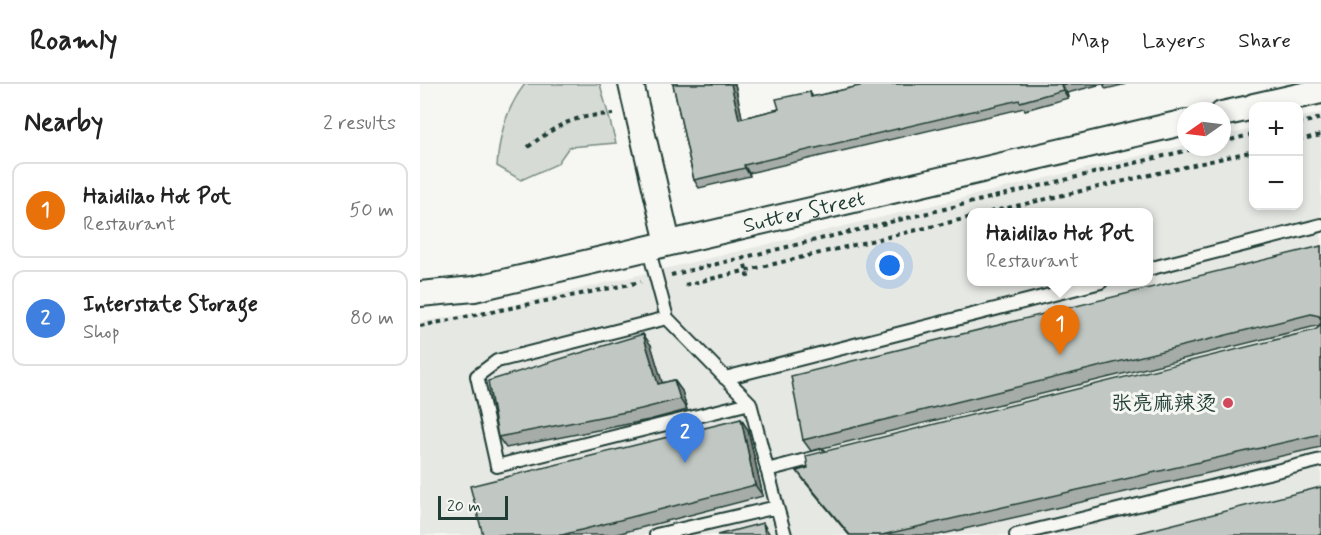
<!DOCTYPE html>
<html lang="en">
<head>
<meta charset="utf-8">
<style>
  body { margin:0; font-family:Mynerve,"LXGW WenKai TC",sans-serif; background:#f2f2f2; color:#222 }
  .controls { position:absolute; right:18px; top:18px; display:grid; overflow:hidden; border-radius:12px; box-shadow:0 3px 9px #0003 }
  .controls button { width:54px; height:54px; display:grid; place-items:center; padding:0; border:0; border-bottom:2px solid #e0e0e0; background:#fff; color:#222; font:30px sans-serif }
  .compass { position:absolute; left:757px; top:18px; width:54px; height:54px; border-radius:50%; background:#fff; box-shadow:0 3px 9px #0003; rotate:256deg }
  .scale { position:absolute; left:18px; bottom:15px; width:70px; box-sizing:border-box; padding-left:6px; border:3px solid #1f3d34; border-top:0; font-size:16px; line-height:21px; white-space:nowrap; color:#1f3d34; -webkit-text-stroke:4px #f6f6f2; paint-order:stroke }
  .you { position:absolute; left:470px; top:182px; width:21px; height:21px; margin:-15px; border:4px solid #fff; border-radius:50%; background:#1a73e8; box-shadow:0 0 0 9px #1a73e833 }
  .badge { display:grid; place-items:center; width:39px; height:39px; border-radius:50%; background:#d1495b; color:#fff; font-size:20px; font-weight:700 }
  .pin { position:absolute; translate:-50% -50px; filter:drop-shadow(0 2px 3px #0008) }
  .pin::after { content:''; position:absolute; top:32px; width:21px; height:18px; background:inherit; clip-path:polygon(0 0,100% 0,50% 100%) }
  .popup { position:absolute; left:547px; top:124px; width:186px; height:78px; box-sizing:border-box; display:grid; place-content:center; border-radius:12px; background:#fff; filter:drop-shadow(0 2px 4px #0005); font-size:20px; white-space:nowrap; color:#767676 }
  .popup b { font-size:22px; color:#222 }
  .popup::after { content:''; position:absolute; left:50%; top:100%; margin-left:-12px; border:12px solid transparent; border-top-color:#fff }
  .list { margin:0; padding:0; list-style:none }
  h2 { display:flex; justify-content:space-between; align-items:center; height:78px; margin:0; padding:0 24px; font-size:26px }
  h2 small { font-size:20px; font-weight:400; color:#767676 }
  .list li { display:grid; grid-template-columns:39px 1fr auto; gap:18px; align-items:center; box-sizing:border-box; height:96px; margin:0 12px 12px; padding:0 12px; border:2px solid #e0e0e0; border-radius:12px }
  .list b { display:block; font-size:22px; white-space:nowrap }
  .list p { margin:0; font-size:20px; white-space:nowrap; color:#767676 }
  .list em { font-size:20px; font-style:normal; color:#767676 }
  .map { position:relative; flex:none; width:901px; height:451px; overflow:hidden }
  header { display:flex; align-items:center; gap:36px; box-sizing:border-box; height:84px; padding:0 30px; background:#fff; border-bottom:2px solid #e0e0e0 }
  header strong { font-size:28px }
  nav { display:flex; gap:33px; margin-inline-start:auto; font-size:21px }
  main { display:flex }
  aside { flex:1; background:#fff }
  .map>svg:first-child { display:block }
  .built { fill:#e6e8e4; fill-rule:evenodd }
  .green { fill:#d6dbd6; stroke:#7a8c85; stroke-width:1.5 }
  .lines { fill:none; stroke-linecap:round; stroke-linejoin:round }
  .lane-casing { stroke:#1f3d34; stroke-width:16 }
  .street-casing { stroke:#1f3d34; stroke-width:28 }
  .path { stroke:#1f3d34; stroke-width:4; stroke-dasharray:4.5 4.5; stroke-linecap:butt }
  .lane { stroke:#f6f6f2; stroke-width:12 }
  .street { stroke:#f6f6f2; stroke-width:24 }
  .wall { fill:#a6aca8; stroke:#1f3d34; stroke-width:1.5 }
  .shaded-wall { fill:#878c88; stroke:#1f3d34; stroke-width:1.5 }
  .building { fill:#c1c8c3; stroke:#1f3d34; stroke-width:1.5 }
  .poi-dot { fill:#d1495b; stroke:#f6f6f2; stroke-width:2 }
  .labels { text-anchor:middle; stroke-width:6; stroke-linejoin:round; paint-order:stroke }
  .street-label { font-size:21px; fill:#1f3d34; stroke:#f6f6f2 }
  .poi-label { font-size:21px; fill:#1f3d34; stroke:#f6f6f2; text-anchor:end }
</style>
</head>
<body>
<header>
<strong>Roamly</strong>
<nav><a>Map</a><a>Layers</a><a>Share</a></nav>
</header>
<main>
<aside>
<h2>Nearby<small>2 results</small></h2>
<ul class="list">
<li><span class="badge" style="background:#e8710a">1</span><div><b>Haidilao Hot Pot</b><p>Restaurant</p></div><em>50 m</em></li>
<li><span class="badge" style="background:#3f7fe0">2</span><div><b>Interstate Storage</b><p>Shop</p></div><em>80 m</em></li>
</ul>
</aside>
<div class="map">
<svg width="901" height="451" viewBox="0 0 901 451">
  <rect width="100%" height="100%" fill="#f6f6f2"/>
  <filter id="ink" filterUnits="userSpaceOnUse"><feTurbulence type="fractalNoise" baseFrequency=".0167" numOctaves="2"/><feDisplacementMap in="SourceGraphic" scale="12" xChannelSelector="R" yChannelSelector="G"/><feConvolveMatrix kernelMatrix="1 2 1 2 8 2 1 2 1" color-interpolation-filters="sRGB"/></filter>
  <g filter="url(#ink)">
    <path class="built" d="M901 29V451H0V238L67 227 766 61V63H802V52L833 45 834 122H878L879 34ZM552 128H728V198H552Z"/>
    <path class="green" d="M105 0H180L196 59 149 63 137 80 101 96 77 82C79 53 86 24 105 0Z"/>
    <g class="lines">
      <defs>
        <path id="lane" d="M228 163 247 234 77 277 57 292 77 382 330 319 247 234
          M728 185 901 141
          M305 294 681 198
          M347 386 401 372
          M357 423 365 451
          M236 451 357 423 330 319
          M596 451 901 376"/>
        <g id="street">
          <path d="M211 0 248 159"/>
          <path d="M834 22 901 7"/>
          <path d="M802 30 834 23"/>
          <path id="s1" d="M0 210 54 205 766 38"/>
        </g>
      </defs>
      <use href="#lane" class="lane-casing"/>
      <use href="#street" class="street-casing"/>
      <path class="path" d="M878 40 901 34
        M878 56 901 51
        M802 58 834 50
        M108 63C140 39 153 32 193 30
        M570 128 834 67
        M323 172 329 197
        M251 191 781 63
        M265 201 552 133
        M0 242 221 198"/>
      <use href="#lane" class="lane"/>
      <use href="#street" class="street"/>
    </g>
    <path class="wall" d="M253 0H315L322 34 359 25 390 8 393 13 448 0H682L647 9 648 14 605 26 604 24 329 89 330 92 279 104 274 96Z
      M683 0H706L686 5Z
      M901 162V363L518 451H429L385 398 377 387 895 246 899 243 900 241 391 367 383 356Z
      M231 261 242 299 254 296 262 307 267 326 229 336 86 364 78 353Z
      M321 335 328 346 343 412 193 451H63Z"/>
    <path class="shaded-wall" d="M311 0H315L324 43 319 35Z
      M641 1 647 9 648 14 643 6Z
      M324 81 329 89 330 92 325 84Z
      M223 250 231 261 246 311 238 300Z
      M254 296 262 307 267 326 260 315Z
      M321 335 328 346 343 412 335 401Z
      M343 439 350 451H345Z"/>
    <path class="building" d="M253 0H311L319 35 359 25 356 15 390 8 391 13 448 0H645L641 1 643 6 600 18 599 16 324 81 325 84 274 96Z
      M901 162V236L899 232 891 230 383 356 371 292Z
      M901 238V350L462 451H430L377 387 388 384 386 372 895 246 899 243Z
      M223 250 238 300 254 296 260 315 221 325 78 353 68 297Z
      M321 335 335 401 142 451H63L50 402Z
      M901 403V451H710Z
      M343 439 345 451H297Z"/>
  </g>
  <circle class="poi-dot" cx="808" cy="319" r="6"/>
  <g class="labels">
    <g class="street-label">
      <text dy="7" stroke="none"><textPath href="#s1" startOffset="393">Sutter Street</textPath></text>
    </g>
    <g class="poi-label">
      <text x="796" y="326">张亮麻辣烫</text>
    </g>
  </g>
</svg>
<div class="controls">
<button>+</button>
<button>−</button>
</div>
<svg class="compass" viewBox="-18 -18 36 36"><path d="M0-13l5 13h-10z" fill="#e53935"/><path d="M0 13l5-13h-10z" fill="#767676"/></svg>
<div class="scale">20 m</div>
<div class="you"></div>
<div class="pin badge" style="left:640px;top:271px;background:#e8710a">1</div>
<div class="popup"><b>Haidilao Hot Pot</b>Restaurant</div>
<div class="pin badge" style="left:265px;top:379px;background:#3f7fe0">2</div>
</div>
</main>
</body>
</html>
